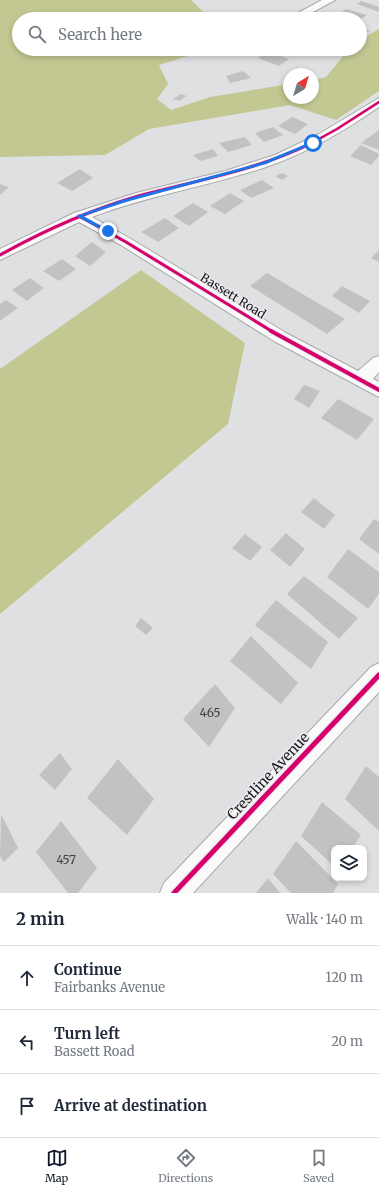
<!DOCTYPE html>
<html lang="en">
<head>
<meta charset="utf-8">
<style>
  body { margin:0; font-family:Merriweather,serif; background:#f2f2f3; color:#1f2937 }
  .controls { position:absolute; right:12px; bottom:12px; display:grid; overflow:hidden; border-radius:8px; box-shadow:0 2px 6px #0003 }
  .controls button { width:36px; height:36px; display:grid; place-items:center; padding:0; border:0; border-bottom:1px solid #e0e1e3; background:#fff; color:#1f2937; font:20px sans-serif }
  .compass { position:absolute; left:283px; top:68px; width:36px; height:36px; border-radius:50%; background:#fff; box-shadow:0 2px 6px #0003; rotate:38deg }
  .stop { position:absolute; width:12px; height:12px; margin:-9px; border:3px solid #1a73e8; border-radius:50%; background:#fff }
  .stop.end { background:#1a73e8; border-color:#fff; box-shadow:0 1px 4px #0008 }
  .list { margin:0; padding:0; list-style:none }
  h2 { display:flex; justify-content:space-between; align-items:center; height:52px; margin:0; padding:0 16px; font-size:17px }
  h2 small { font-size:13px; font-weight:400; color:#747a83 }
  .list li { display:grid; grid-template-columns:26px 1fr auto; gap:12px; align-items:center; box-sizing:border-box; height:64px; padding:0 16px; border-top:1px solid #e0e1e3 }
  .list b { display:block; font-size:15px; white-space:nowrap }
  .list p { margin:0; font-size:13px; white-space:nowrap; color:#747a83 }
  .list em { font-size:13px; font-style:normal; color:#747a83 }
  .icon { flex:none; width:22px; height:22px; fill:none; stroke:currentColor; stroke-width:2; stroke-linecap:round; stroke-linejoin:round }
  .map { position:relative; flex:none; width:379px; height:893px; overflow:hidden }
  .search { position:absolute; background:#fff; box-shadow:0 2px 6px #0003; left:12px; right:12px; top:12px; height:44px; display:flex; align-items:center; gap:10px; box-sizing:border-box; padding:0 14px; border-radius:22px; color:#747a83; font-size:15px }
  .sheet { height:244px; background:#fff }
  nav { display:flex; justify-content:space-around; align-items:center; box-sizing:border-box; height:56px; border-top:1px solid #e0e1e3; background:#fff; font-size:11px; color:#747a83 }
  nav a { display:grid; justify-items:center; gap:2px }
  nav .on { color:#111827 }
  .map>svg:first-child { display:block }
  .forest { fill:#c3c893 }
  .building { fill:#c2c2c3 }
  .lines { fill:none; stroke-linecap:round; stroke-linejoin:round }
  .minor-casing { stroke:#a7a8a9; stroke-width:2 }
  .minor { fill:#fafafb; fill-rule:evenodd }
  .cycleway-far3-casing { stroke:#ececf0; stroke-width:4 }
  .cycleway-far2-casing { stroke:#ececf0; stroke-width:5 }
  .cycleway-far1-casing { stroke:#ececf0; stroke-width:6 }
  .cycleway-casing { stroke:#ececf0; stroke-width:8 }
  .cycleway-far3 { stroke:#d6006c; stroke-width:2.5 }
  .cycleway-far2 { stroke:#d6006c; stroke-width:3 }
  .cycleway-far1 { stroke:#d6006c; stroke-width:4 }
  .cycleway { stroke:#d6006c; stroke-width:5 }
  .route { fill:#1a73e8 }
  .labels { text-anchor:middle; stroke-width:3; stroke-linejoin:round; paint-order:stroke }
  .street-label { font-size:12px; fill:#181819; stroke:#ececf0 }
  .near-number-label { font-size:12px; fill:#424244 }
  .near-street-label { font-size:14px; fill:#181819; stroke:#ececf0 }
</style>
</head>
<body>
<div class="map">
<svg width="379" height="893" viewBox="0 0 379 893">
  <rect width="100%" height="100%" fill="#dfe0e2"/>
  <path class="forest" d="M0 0H191L211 19H19V49H210L159 65 168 84 157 99 171 110 210 97 289 84V98H313V80L326 77 349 49H360V40L379 29V91L336 120 290 105 149 129 105 155 0 157Z
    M141 270 245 343 228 424 0 614V369Z"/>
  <path class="building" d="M361 1 379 7V12L357 4Z
    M346 9 367 15 360 20 338 15Z
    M244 15 255 19H237Z
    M360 27 370 31 363 34 360 33Z
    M267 51 289 59 279 66 258 58Z
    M243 71 251 78 230 83 226 76Z
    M181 94 187 96 179 101 173 99Z
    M292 117 308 124 295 134 278 126Z
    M273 127 283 135 264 142 255 133Z
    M379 130V150L361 143Z
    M245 137 252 145 228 152 219 143Z
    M361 145 379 154V156L371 165 350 156Z
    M213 149 218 156 200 161 193 155Z
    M80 169 93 178 72 191 57 183Z
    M282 173 288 176 282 180 275 176Z
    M262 180 274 188 251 198 240 190Z
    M0 184 9 187 0 195Z
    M230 193 244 201 225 214 210 206Z
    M193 203 208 212 189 226 173 216Z
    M165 218 179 228 158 242 141 232Z
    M92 242 106 252 90 266 75 256Z
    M379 250V262L371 258Z
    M62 259 76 269 59 281 43 271Z
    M267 273 345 319 327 334 250 286Z
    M30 278 44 288 27 301 12 290Z
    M342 286 370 301 359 313 332 296Z
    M6 300 18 308 0 321V304Z
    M304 385 320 391 309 408 294 399Z
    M338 399 374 419 357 440 321 418Z
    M314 498 335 515 324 529 301 512Z
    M374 519 379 522V554L359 539Z
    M286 533 305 549 290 567 270 550Z
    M245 534 262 547 250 561 232 548Z
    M348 549 379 572V594L368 609 327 577Z
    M304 576 358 618 339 639 287 594Z
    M276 600 328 642 311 669 255 625Z
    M141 618 153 628 146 635 135 626Z
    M251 636 298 683 281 704 230 661Z
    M215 684 235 708 209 747 183 719Z
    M60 753 72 769 55 790 39 775Z
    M118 759 154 799 127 835 87 798Z
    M366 766 379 777V831L345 799Z
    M322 802 361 835 352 848H334V866L301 836Z
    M1 814 18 848 4 862 0 856Z
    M61 821 97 868 78 893H68L36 852Z
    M296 841 338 884 333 893H291L273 874Z
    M268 878 280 893H256Z"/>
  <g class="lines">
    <defs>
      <path id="minor" d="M322 0H335L300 19H287Z
        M379 98V107C344 131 309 152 269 166 211 186 149 195 92 217L131 239 286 333 358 371 373 358 379 356V372L373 379 379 382V397L274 341 121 245 79 222 0 260V249L74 213 136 193 225 171 275 155 319 134Z
        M379 663V692L193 893H160L164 883 371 667Z"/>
    </defs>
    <use href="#minor" class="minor-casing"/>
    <use href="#minor" class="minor"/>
    <defs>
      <path id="cycleway-far3" d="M308 145 337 129 379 102"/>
      <path id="cycleway-far2" d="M79 216 126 242 273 332
        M0 255C45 230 92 209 142 195 199 180 256 170 310 144"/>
      <path id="cycleway-far1" d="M271 331 379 390"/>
      <path id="cycleway" d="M174 893 379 675"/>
    </defs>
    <use href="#cycleway-far3" class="cycleway-far3-casing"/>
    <use href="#cycleway-far2" class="cycleway-far2-casing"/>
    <use href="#cycleway-far1" class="cycleway-far1-casing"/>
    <use href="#cycleway" class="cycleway-casing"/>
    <use href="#cycleway-far3" class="cycleway-far3"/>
    <use href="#cycleway-far2" class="cycleway-far2"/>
    <use href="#cycleway-far1" class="cycleway-far1"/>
    <use href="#cycleway" class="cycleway"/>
  </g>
  <path class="route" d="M311 142 315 143 266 164 126 202 83 216 109 230V232H106L76 216 122 200 263 162Z"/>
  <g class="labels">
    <g class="street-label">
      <text transform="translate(233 296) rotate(32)" y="4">Bassett Road</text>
    </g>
    <g class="near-number-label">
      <text x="210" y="717">465</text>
      <text x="66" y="864">457</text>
    </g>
    <g class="near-street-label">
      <text transform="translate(268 776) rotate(-47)" y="5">Crestline Avenue</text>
    </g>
  </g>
</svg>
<div class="controls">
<button><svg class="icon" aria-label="layers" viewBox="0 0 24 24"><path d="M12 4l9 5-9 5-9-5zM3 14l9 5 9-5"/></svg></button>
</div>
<svg class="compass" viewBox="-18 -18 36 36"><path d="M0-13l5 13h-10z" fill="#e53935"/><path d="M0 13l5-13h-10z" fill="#747a83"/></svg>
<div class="stop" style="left:313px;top:143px"></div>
<div class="stop end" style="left:108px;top:231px"></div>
<div class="search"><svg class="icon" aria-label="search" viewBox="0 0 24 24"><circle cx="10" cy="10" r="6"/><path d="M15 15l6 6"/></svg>Search here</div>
</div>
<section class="sheet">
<h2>2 min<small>Walk · 140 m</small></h2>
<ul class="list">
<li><svg class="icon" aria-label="ahead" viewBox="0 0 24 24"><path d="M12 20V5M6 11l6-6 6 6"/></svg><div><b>Continue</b><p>Fairbanks Avenue</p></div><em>120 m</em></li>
<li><svg class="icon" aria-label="left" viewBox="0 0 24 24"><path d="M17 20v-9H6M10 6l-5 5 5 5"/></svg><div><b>Turn left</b><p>Bassett Road</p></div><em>20 m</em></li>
<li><svg class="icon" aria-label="arrive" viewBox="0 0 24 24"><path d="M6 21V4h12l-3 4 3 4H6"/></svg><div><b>Arrive at destination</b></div></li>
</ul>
</section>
<nav>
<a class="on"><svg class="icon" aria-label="map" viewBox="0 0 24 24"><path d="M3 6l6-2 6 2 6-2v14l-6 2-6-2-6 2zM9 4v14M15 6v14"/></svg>Map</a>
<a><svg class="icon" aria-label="directions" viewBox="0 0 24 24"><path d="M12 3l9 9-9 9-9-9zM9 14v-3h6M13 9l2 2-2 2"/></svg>Directions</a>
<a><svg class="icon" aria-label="saved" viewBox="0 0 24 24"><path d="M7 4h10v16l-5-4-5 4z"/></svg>Saved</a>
</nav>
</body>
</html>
